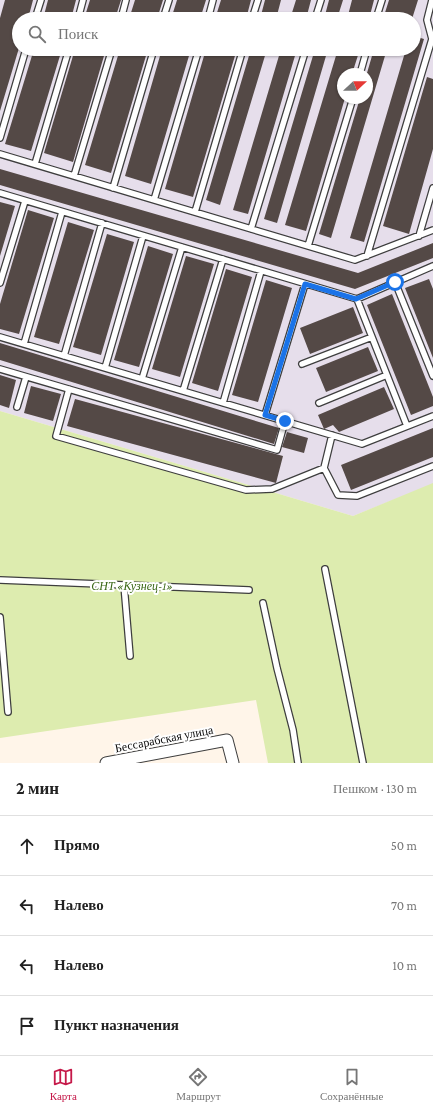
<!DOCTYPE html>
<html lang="ru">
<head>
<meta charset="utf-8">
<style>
  body { margin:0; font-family:"Crimson Pro",serif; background:#f6f6f6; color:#222 }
  .compass { position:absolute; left:337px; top:68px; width:36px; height:36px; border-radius:50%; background:#fff; box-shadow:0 1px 3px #0004; rotate:68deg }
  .stop { position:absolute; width:12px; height:12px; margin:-9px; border:3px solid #1a73e8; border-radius:50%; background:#fff }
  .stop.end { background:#1a73e8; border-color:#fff; box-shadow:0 1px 4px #0008 }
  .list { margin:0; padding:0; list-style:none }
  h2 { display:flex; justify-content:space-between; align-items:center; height:52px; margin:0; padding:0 16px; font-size:17px }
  h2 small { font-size:13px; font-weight:400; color:#767676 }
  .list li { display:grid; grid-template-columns:26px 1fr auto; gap:12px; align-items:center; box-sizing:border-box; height:60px; padding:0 16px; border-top:1px solid #e0e0e0 }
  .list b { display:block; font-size:15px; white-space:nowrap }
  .list em { font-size:13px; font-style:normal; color:#767676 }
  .icon { flex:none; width:22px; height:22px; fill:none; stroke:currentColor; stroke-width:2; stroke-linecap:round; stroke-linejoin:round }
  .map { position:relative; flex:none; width:433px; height:763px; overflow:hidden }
  .search { position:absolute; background:#fff; box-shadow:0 1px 3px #0004; left:12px; right:12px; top:12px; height:44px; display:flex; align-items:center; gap:10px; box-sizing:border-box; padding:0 14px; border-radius:22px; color:#767676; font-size:15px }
  .sheet { height:292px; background:#fff }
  nav { display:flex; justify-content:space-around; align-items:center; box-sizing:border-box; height:56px; border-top:1px solid #e0e0e0; background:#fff; font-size:11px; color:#767676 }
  nav a { display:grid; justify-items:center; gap:2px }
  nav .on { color:#c51949 }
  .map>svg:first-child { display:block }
  .industrial { fill:#e6deeb; fill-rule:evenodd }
  .green { fill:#ddecaf }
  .building { fill:#544946 }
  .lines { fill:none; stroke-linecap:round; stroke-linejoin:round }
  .lane-casing { stroke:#3e3e3e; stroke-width:8 }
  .street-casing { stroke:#3e3e3e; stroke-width:13 }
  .lane { stroke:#fff; stroke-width:5.5 }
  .street { stroke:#fff; stroke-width:11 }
  .route { stroke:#1a73e8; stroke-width:5 }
  .labels { text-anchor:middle; stroke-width:4; stroke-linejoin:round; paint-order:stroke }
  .park-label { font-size:12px; font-style:italic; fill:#3a6717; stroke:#fff }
  .street-label { font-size:12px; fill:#0b0b0b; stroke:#fff }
</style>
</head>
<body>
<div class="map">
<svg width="433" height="763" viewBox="0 0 433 763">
  <rect width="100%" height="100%" fill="#fff5e9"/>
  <path class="industrial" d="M0 0H433V484L353 516 0 411ZM19 19H414V49H19ZM343 74H367V98H343Z"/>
  <path class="green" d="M0 411 353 516 433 483V763H268L256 700 0 738Z"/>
  <path class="building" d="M5 0H33L28 19H19V48L0 111V18Z
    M48 0H76L71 19H43Z
    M90 0H121L115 19H84Z
    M135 0H163L157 19H129Z
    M177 0H206L200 19H171Z
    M221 0H251L246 19H215Z
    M265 0H281L276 19H260Z
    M296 0H311L306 19H290Z
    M329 0H343L337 19H324Z
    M352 0H374L369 19H347Z
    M389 0H418L412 19H383Z
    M414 36 424 39 364 242 350 238 406 49H414Z
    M34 49H62L31 151 5 144Z
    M75 49H106L73 162 44 153Z
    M120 49H148L111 173 85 165Z
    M162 49H191L151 184 125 176Z
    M206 49H237L193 197 165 189Z
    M251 49H267L220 205 206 200Z
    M281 49H297L248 214 233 210Z
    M315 49H328L277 223 264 219Z
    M338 49H360L352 74H343V98H345L306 231 285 225Z
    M374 49H387L331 238 319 234 360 98H367V73Z
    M427 77 433 79V149L409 234 383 226Z
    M0 169 358 273 433 243V258L355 289 0 185Z
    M0 202 15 206 0 256Z
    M28 210 54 218 19 334 0 329V304Z
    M68 222 94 230 59 344 34 337Z
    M107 234 134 242 101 355 73 347Z
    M148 246 173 254 139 367 114 360Z
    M186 256 214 264 180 377 152 369Z
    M226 269 252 277 218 391 192 383Z
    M429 279 433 289V358L405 288Z
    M266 280 292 288 258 402 232 395Z
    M392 294 433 397V406L411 415 367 305Z
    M353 307 363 333 310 354 300 328Z
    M0 343 279 428 274 444 0 360Z
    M368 347 378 371 326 392 316 368Z
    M0 375 16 380 9 408 0 405Z
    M31 386 61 394 53 421 24 413Z
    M384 387 394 409 339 432 333 425 324 429 318 415Z
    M75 399 283 456 276 483 67 426Z
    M433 428V457L351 490 341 465Z
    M287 432 308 438 304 453 282 447Z"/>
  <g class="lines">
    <defs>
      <path id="lane" d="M432 0 427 20 432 39
        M35 19 41 0
        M78 19 83 0
        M121 19 126 0
        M163 19 169 0
        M208 19 213 0
        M252 19 258 0
        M315 19 321 0
        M376 19 382 0
        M360 74 367 49
        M0 138 26 49
        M0 154 355 260 433 230
        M35 164 69 49
        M74 176 112 49
        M113 188 154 49
        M0 193 357 299 433 266
        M154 200 199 49
        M195 212 243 49
        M251 229 306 49
        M419 236 433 188
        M308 246 353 98
        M367 256 432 39 433 42
        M395 282 433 376
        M0 283 25 201
        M357 299 407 426
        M0 337 362 444 433 416
        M24 344 62 212
        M64 356 102 223
        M302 364 372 337
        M105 368 143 236
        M0 369 277 450 285 421
        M142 379 182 247
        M69 389 56 436 246 490 272 489 324 468
        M183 391 223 259
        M223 403 261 271
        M319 403 387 375
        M17 407 26 377
        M265 415 305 284
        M332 435 324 468 338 495 357 496 433 466
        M325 569 363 763
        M0 580 249 590
        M124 585 130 656
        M263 603 277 668 293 730 298 763
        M0 617 8 712"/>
      <path id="street" d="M106 763 227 740 233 763"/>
    </defs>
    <use href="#lane" class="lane-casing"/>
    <use href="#street" class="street-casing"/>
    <use href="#lane" class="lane"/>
    <use href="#street" class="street"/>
  </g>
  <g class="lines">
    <path class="route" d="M285 421 265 415 305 284 356 299 395 282"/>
  </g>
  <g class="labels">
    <g class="park-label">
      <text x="132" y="590">СНТ «Кузнец-1»</text>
    </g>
    <g class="street-label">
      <text transform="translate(164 739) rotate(-11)" y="4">Бессарабская улица</text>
    </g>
  </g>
</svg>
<svg class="compass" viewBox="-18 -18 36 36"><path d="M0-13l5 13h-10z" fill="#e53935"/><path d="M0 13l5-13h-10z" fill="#767676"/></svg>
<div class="stop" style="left:395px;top:282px"></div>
<div class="stop end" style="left:285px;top:421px"></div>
<div class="search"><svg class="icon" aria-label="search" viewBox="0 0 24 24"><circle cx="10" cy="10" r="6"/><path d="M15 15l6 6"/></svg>Поиск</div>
</div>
<section class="sheet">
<h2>2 мин<small>Пешком · 130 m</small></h2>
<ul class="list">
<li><svg class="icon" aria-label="ahead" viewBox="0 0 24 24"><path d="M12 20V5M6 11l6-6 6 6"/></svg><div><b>Прямо</b></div><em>50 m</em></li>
<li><svg class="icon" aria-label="left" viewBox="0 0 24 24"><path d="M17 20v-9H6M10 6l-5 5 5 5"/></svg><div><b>Налево</b></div><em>70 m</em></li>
<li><svg class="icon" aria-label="left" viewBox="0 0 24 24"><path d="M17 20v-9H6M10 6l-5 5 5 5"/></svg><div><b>Налево</b></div><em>10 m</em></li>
<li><svg class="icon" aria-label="arrive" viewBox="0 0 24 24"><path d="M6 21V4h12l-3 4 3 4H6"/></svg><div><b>Пункт назначения</b></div></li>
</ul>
</section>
<nav>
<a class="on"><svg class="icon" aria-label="map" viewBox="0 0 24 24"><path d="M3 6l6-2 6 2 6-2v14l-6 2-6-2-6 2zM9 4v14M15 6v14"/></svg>Карта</a>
<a><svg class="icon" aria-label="directions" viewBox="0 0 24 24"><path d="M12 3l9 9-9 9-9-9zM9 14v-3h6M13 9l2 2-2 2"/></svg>Маршрут</a>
<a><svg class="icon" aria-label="saved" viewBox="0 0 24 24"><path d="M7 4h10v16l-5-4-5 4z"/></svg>Сохранённые</a>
</nav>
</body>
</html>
